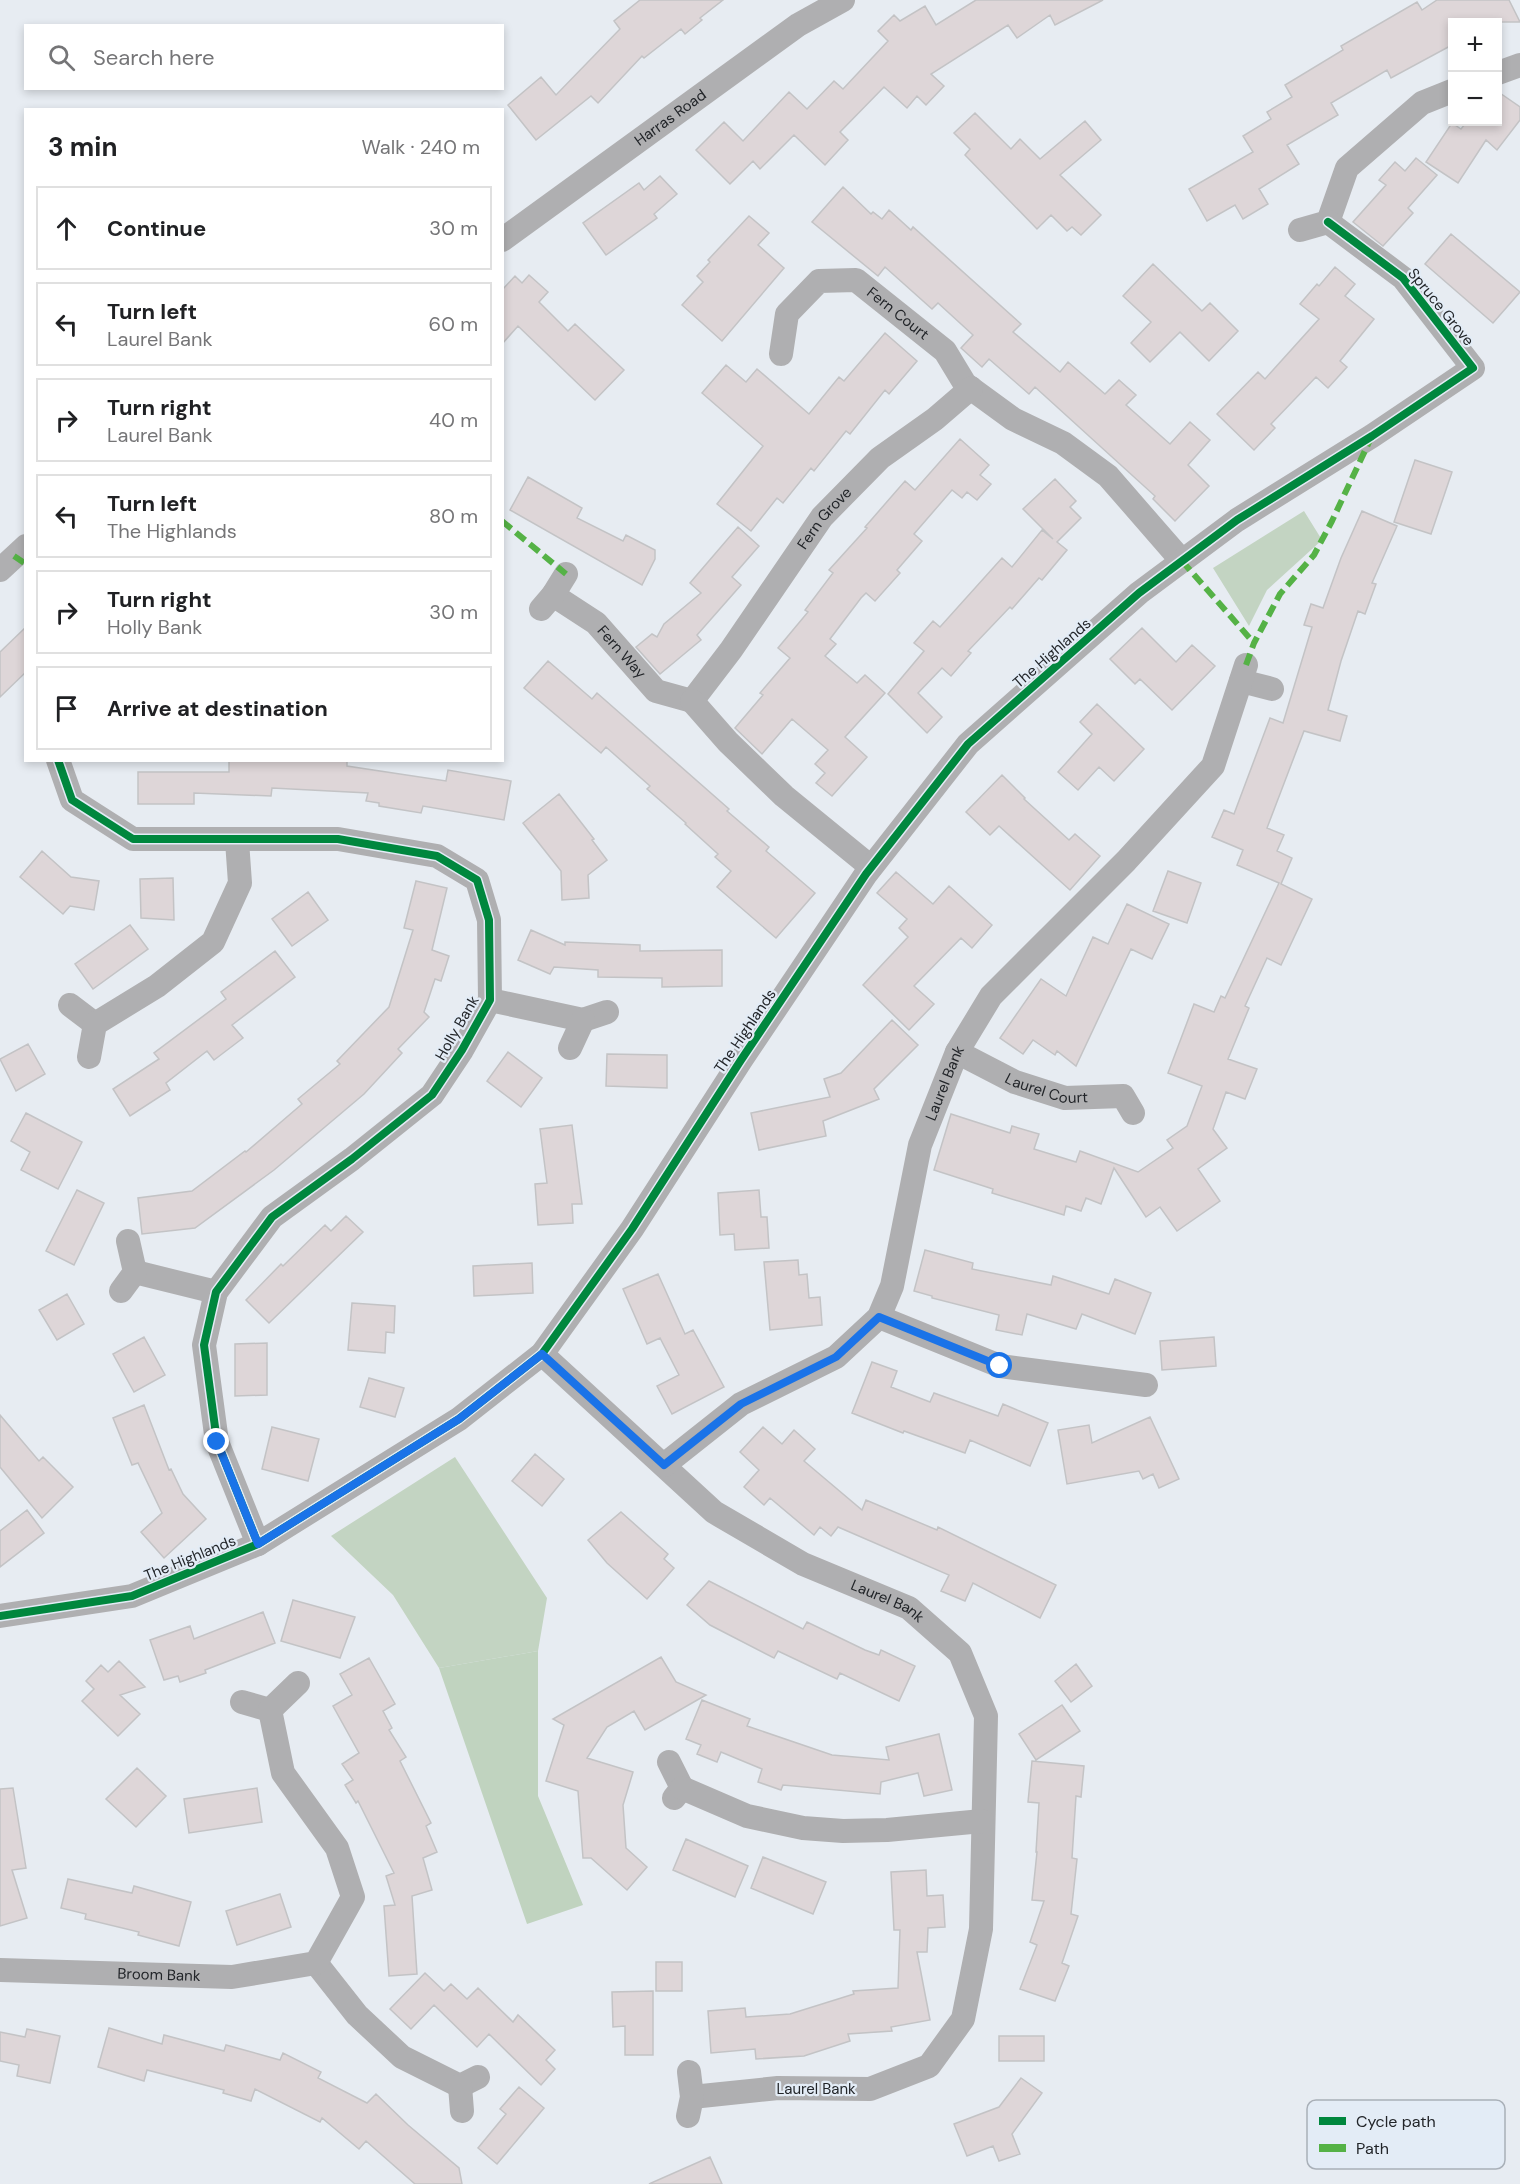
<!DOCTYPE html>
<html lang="en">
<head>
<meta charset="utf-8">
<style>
  body { margin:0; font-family:"DM Sans",sans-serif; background:#f2f2f2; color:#202124 }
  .controls { position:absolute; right:18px; top:18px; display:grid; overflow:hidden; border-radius:0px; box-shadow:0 3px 9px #0003 }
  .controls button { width:54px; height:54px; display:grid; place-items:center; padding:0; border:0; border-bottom:2px solid #e0e0e0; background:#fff; color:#202124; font:30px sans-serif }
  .stop { position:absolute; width:18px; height:18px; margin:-14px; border:4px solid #1a73e8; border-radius:50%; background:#fff }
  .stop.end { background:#1a73e8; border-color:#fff; box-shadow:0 2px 6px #0008 }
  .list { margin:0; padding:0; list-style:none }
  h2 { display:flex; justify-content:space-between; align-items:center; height:78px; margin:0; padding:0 24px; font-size:26px }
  h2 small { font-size:20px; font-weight:400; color:#757577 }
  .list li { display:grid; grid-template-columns:39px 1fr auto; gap:18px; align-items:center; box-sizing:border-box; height:84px; margin:0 12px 12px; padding:0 12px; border:2px solid #e0e0e0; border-radius:0px }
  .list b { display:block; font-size:22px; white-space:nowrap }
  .list p { margin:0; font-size:20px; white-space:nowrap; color:#757577 }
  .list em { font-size:20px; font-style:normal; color:#757577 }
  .icon { flex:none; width:33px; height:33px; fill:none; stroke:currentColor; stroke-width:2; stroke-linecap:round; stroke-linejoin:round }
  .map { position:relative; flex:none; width:1520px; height:2184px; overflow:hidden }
  .search { position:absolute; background:#fff; box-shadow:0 3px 9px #0003; left:24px; top:24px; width:480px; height:66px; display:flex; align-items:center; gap:15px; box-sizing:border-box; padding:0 21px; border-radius:0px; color:#757577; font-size:22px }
  .panel { position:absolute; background:#fff; box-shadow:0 3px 9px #0003; left:24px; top:108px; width:480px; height:654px; border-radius:0px }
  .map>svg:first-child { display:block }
  .green { fill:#c3d4c2 }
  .forest { fill:#c0d3bf }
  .building { fill:#ded6d8; stroke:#c3c3c5; stroke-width:1.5 }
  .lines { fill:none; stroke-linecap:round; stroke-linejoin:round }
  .minor { stroke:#afafb1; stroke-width:24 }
  .quiet { stroke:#55b246; stroke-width:6; stroke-dasharray:12 6; stroke-linecap:butt }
  .cycleway-casing { stroke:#e3ecf6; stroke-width:11 }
  .cycleway { stroke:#00873e; stroke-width:8 }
  .route { stroke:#1a73e8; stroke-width:8 }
  .labels { text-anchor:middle; stroke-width:4.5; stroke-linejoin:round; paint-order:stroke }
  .street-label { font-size:15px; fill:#222529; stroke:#e3ecf6 }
  .key { fill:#e3ecf6; stroke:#a9b0b8; stroke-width:1.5 }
  .key-label { font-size:16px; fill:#222529 }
</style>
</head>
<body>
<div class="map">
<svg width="1520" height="2184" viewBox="0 0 1520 2184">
  <rect width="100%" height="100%" fill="#e7ecf2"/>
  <path class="green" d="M1304 511 1322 540 1267 590 1249 626 1213 568Z
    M455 1457 547 1598 538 1651 439 1668 393 1595 331 1536Z"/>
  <path class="forest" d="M538 1651V1796L583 1905 527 1924 439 1668Z"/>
  <path class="building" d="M640 0H723L700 18 702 20 685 34 681 29 644 58 642 56 598 103 591 96 536 140 508 105 541 77 556 95 620 29 614 21Z
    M976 0H1103L1055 25 1050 15 1017 38 1008 25 931 74 944 86 926 105 917 96 907 108 884 87 840 132 848 140 825 165 794 135 760 169 753 161 730 184 696 150 724 122 743 141 789 92 807 109 834 81 843 89 888 41 878 31 894 15 900 21 925 6 936 25Z
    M1437 0H1509L1520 22H1452V45L1391 78 1387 70 1331 103 1338 115 1287 145 1299 164 1259 189 1268 204 1243 219 1235 205 1207 221 1189 189 1253 152 1243 136 1271 119 1267 112 1292 97 1285 85 1343 50 1341 46 1417 2 1422 10Z
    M1497 91 1520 107V120L1497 150 1486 140 1458 183 1426 162 1452 123 1461 129 1465 124 1462 122H1497Z
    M975 113 1011 149 1020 139 1040 159 1085 121 1101 140 1060 175 1101 215 1081 235 1072 227 1067 231 1051 215 1037 229 965 155 970 149 954 133Z
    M1416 158 1437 175 1408 208 1413 213 1383 246 1353 222 1386 185 1379 180 1395 162 1405 171Z
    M660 176 677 194 654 214 657 218 606 255 583 223 639 183 644 190Z
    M843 187 871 214 873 212 882 219 889 210 911 230 913 227 1021 324 1013 332 1060 372 1068 362 1105 394 1119 380 1136 395 1126 405 1170 444 1190 422 1210 440 1188 465 1209 486 1175 521 1153 499 1155 496 1035 387 1029 394 989 359 982 367 961 348 973 335 938 303 932 309 885 267 878 276 812 222Z
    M749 216 769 233 758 245 784 268 722 341 682 305 703 282 697 276 710 262 708 260Z
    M1451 234 1520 292 1493 323 1425 264Z
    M1153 264 1202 311 1210 303 1238 331 1209 361 1180 332 1150 362 1131 343 1151 322 1123 296Z
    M1335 267 1355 284 1345 296 1374 319 1340 361 1347 367 1328 388 1316 377 1271 424 1275 428 1254 450 1217 414 1258 372 1265 379 1319 319 1300 304 1317 284 1319 286Z
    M529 275 548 292 539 302 568 331 575 324 624 370 595 400 518 326 502 344V290L515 276 522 283Z
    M885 333 917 361 889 394 885 390 850 434 846 431 814 471 811 468 783 503 777 498 751 531 717 504 763 446 702 393 726 365 746 382 757 369 809 414 839 377 844 381Z
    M960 439 989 465 980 475 991 484 977 500 967 492 962 498 952 490 914 534 922 541 897 570 900 573 875 601 866 593 861 598 830 639 836 644 825 656 857 683 865 675 885 693 845 737 867 757 832 796 816 783 825 773 815 764 828 750 792 719 762 754 735 728 763 695 760 693 790 658 778 648 808 612 805 610 833 573 829 570 867 528 865 527 905 481 915 490Z
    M1415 460 1452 472 1431 534 1394 522Z
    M528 477 582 508 577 518 623 541 626 535 655 550V559L642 585 510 510Z
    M1055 479 1076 501 1070 507 1081 518 1057 542 1067 550 1042 580 1039 578 1012 609 1010 607 968 651 971 653 951 676 942 668 918 693 942 717 927 733 888 694 924 651 914 643 933 621 940 627 1002 558 1012 567 1042 530 1053 539 1023 509Z
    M1362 511 1397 526 1372 583 1376 584 1365 614 1358 611 1341 661 1328 710 1347 716 1340 741 1304 731 1267 828 1284 835 1277 851 1292 858 1281 884 1312 899 1281 965 1267 958 1245 1006 1249 1008 1228 1059 1257 1069 1245 1099 1226 1092 1213 1129 1227 1148 1198 1169 1220 1201 1177 1231 1160 1207 1146 1217 1114 1168 1101 1204 1086 1198 1081 1211 1066 1206 1064 1215 992 1193 993 1189 934 1170 951 1114 1010 1133 1012 1126 1039 1134 1034 1149 1076 1162 1080 1151 1138 1172 1173 1148 1167 1140 1187 1126 1202 1086 1168 1073 1194 1004 1214 1012 1221 996 1225 998 1279 883 1237 865 1243 850 1212 837 1224 810 1234 814 1270 718 1283 723 1312 627 1304 625 1311 604 1323 608 1341 558Z
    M738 527 759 546 732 577 741 585 697 635 701 640 660 674 636 647 652 634 657 637 664 624 701 593 690 583Z
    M26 627V672L0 697V652Z
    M1142 628 1176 662 1192 645 1215 666 1172 710 1140 679 1135 684 1110 659Z
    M548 661 592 699 597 693 729 809 727 811 769 847 766 851 815 893 776 938 717 887 731 871 715 857 718 854 685 824 686 823 647 789 650 786 606 747 601 753 524 688Z
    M1097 704 1144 749 1114 781 1099 767 1078 790 1058 772 1092 734 1080 722Z
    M229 760H347V766L446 781 448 770 511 781 504 820 423 806 421 813 379 806V803L366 801 368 793 272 788 271 796 194 793V804H138V772H229Z
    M1002 775 1025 798 1024 799 1069 840 1075 834 1100 856 1070 890 999 826 990 835 966 812Z
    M559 794 594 839 592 840 607 860 588 875 589 898 562 900 561 871 523 823Z
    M42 851 71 877 99 881 94 910 70 906 63 914 20 877Z
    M1168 871 1201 883 1187 923 1153 911Z
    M896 872 933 904 949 886 992 925 972 948 961 938 914 986 934 1004 909 1030 863 985 908 937 899 928 907 919 877 893Z
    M173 878 174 920 141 918 140 879Z
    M416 881 447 888 432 950 449 956 441 981 435 979 424 1012 429 1017 398 1049 402 1053 364 1094 274 1170 195 1228 142 1234 138 1198 192 1191 245 1151 246 1152 302 1104 298 1099 340 1064 337 1061 389 1007 413 930 404 928Z
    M308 892 328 920 292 946 272 919Z
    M1127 904 1169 924 1152 959 1131 949 1076 1066 1057 1051 1055 1055 1033 1040 1023 1054 1000 1038 1041 979 1066 996 1093 937 1108 944Z
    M130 925 148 949 93 989 75 964Z
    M531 930 565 945V942L640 945V951L722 950V986L662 987V978L598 977V970L554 967 550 974 518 960Z
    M275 951 295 977 232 1025 243 1038 214 1060 207 1051 166 1083 170 1090 130 1116 113 1089 159 1059 154 1053 226 999 221 992Z
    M892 1020 918 1045 874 1089 879 1099 823 1121 826 1136 759 1150 751 1113 830 1097 824 1079 841 1073Z
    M28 1044 45 1074 16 1091 0 1059Z
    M508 1052 542 1078 521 1107 487 1081Z
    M607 1054 667 1055V1088L606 1086Z
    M26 1113 82 1142 58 1189 21 1170 30 1152 11 1141Z
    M572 1125 582 1204H572L573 1223 538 1225 535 1184 547 1183 540 1129Z
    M77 1190 104 1203 74 1265 46 1251Z
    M759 1190 761 1217H767L769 1248 735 1250 734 1234 720 1235 718 1193Z
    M346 1216 363 1232 269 1323 246 1300 281 1264 283 1266 325 1225 331 1231Z
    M925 1250 973 1263 972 1269 1051 1285 1053 1276 1109 1294 1115 1279 1151 1293 1135 1334 1082 1314 1076 1329 1027 1314 1022 1335 996 1330 999 1315 932 1298V1296L914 1291Z
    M798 1260 799 1275 807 1274 809 1298 820 1297 822 1325 770 1330 764 1262Z
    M532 1263 533 1293 474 1296 473 1266Z
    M658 1274 685 1334 693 1330 724 1387 672 1414 657 1386 679 1375 660 1338 647 1344 623 1289Z
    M67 1294 84 1324 57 1340 39 1310Z
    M352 1303 395 1306 394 1333 386 1332 385 1353 348 1350Z
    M144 1337 165 1375 134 1392 113 1354Z
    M1214 1337 1216 1366 1162 1370 1160 1341Z
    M267 1343V1395L235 1396V1344Z
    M872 1362 897 1371 891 1387 930 1402 934 1393 998 1416 1003 1404 1048 1423 1030 1466 970 1440 965 1453 904 1431 903 1433 852 1413Z
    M369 1378 404 1388 395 1417 360 1407Z
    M144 1405 169 1470 171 1469 183 1494 206 1519 164 1558 141 1532 162 1513 138 1463 132 1465 113 1418Z
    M0 1415 39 1461 43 1457 73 1487 42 1518 0 1467Z
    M1150 1417 1179 1479 1159 1488 1153 1474 1143 1479 1139 1471 1067 1484 1058 1430 1089 1425 1092 1443Z
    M272 1427 319 1439 308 1481 262 1469Z
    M763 1427 782 1444 794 1430 815 1449 804 1461 862 1510 866 1500 937 1530 938 1527 1056 1585 1040 1618 973 1583 965 1601 941 1591 949 1575 838 1527 831 1536 820 1527 814 1535 770 1498 764 1505 744 1487 759 1470 740 1452Z
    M535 1454 564 1479 542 1506 512 1481Z
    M27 1510 44 1533 0 1567V1531Z
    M621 1512 668 1554 664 1559 674 1568 647 1599 607 1563 588 1540Z
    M709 1581 803 1629 807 1622 865 1650 879 1655 881 1650 915 1666 899 1701 840 1673 837 1679 778 1651 774 1658 710 1625 687 1605Z
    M293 1600 355 1617 340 1658 281 1641Z
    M263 1612 275 1643 205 1670 206 1673 180 1682 178 1676 164 1680 150 1640 190 1626 194 1639Z
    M661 1657 676 1682 706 1695 645 1730 634 1711 607 1727 587 1758 633 1772 623 1805 626 1848 647 1867 627 1890 591 1858H583L578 1791 546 1781 564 1725 553 1719Z
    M369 1658 395 1704 383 1711 392 1728 389 1730 406 1757 400 1761 431 1823 426 1826 437 1852 423 1858 432 1890 412 1896 417 1974 389 1976 384 1906 395 1905 386 1876 394 1873 358 1801 356 1803 345 1785 353 1780 342 1764 359 1753 333 1706 352 1695 340 1674Z
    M119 1661 145 1687 120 1695 140 1714 118 1736 82 1701 94 1689 86 1681 101 1665 108 1672Z
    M1076 1664 1092 1686 1071 1702 1055 1681Z
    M702 1700 750 1719 747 1726 832 1755 889 1760 886 1747 939 1734 952 1790 924 1796 918 1773 881 1782 880 1794 783 1785 781 1790 758 1782 762 1769 721 1752 717 1762 697 1754 701 1745 686 1739Z
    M1062 1705 1080 1731 1036 1760 1019 1734Z
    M1032 1761 1084 1766 1081 1797 1076 1796 1072 1858 1077 1859 1071 1914 1078 1916 1062 1963 1069 1966 1055 2001 1020 1989 1037 1945 1030 1942 1044 1901 1032 1900 1037 1852H1036L1039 1803 1028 1802Z
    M137 1768 166 1796 136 1827 106 1799Z
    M13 1788 26 1868 12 1870 27 1918 0 1926V1789Z
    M257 1788 262 1822 189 1833 184 1799Z
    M686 1839 748 1866 735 1897 673 1870Z
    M763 1857 826 1882 813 1914 751 1888Z
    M926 1870 927 1896 943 1895 945 1927 928 1928 927 1952H917L930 2020 891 2027 892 2031 848 2034 850 2041 804 2056 756 2059 755 2049 711 2053 708 2011 745 2008 746 2017 790 2014 854 1994 853 1991 898 1988 900 1930H894L891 1872Z
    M68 1879 132 1893 134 1886 191 1902 179 1946 138 1935 139 1932 85 1919 86 1914 61 1908Z
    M280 1894 291 1927 237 1945 226 1911Z
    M656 1962H682V1991H656Z
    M425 1973 444 1991 451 1984 467 1999 478 1988 513 2022 518 2015 555 2050 546 2060 555 2069 541 2085 489 2034 477 2047 434 2005 411 2029 390 2009Z
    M653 1991V2055H625V2026L613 2027 612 1992Z
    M109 2028 162 2044 164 2035 224 2051 226 2045 280 2060 283 2053 321 2072 318 2078 367 2103 376 2094 408 2125 459 2168 462 2184H415L366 2141 359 2149 322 2118 320 2122 255 2089 251 2101 223 2093 224 2090 147 2070 144 2081 98 2067Z
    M27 2029 60 2036 50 2083 17 2076 19 2065 0 2061V2032L25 2037Z
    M999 2036H1044V2061H999Z
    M1021 2078 1042 2093 1012 2134 1020 2154 999 2161 993 2146 967 2156 954 2124 999 2107Z
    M519 2087 544 2108 497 2164 478 2148 506 2114 500 2109Z
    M710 2157 722 2184H649Z"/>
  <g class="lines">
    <g class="minor">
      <path d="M1498 73 1520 65"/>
      <path d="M1300 230 1328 222 1347 168 1422 103 1452 91"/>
      <path id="s1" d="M502 240 798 25 843 0"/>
      <path id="s2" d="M781 354 787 314 819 281 856 280 945 351 965 384 1013 419 1063 443 1108 476 1182 561"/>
      <path d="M0 570 26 546"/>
      <path id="s3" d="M553 595 596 623 656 691 692 701"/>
      <path d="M541 609 553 595 566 574"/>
      <path d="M1241 681 1272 689"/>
      <path id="s4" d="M692 701 731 650 822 517 880 458 935 419 971 388"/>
      <path d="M692 701 728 742 784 796 871 867"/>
      <path d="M58 760 72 800 133 839H338L437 856 477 880 489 920 490 1000 462 1050 432 1095 352 1159 272 1217 216 1292 204 1345 217 1442 258 1544"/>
      <path d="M490 1000 583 1020 607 1012"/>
      <path d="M70 1005 95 1024"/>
      <path d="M570 1048 583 1020"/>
      <path id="s5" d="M957 1052 1015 1082 1065 1098 1123 1096 1133 1113"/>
      <path d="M89 1057 95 1024 157 986 213 942 240 883 237 841"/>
      <path d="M135 1272 216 1292"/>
      <path d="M121 1291 135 1272 128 1241"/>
      <path d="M879 1317 1000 1366 1146 1385"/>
      <path id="s6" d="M542 1354 714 1512 803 1564 909 1608 960 1653 986 1716 981 1929 963 2019 929 2066 870 2089 778 2088 692 2097"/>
      <path id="s7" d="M664 1465 741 1404 836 1357 879 1317 892 1286 920 1145 957 1052 991 996 1126 861 1213 766 1246 665"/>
      <path d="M0 1616 132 1596 258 1544 459 1419 542 1354 632 1229 741 1060 866 874 968 744 1139 593 1237 520 1372 436 1473 368 1403 278 1328 222"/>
      <path d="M242 1702 270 1710"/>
      <path d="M669 1762 682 1788 674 1798"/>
      <path d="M682 1788 747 1816 803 1828 843 1831 887 1830 982 1821"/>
      <path d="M316 1963 357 2015 402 2057 460 2086 478 2077"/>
      <path id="s8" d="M0 1970 232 1977 316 1963 353 1897 337 1848 283 1773 270 1710 298 1683"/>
      <path d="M460 2086 462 2111"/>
      <path d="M688 2116 692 2097 689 2072"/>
    </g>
    <path class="quiet" d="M502 521 566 574
      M14 556 26 564
      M1182 561 1254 643
      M1246 665 1254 643 1280 594 1314 555 1332 521 1370 440"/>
    <defs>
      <path id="cycleway" d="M58 760 72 800 133 839H338L437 856 477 880 489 920 490 1000 462 1050 432 1095 352 1159 272 1217 216 1292 204 1345 217 1442 258 1544
        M0 1616 132 1596 258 1544 459 1419 542 1354 632 1229 741 1060 866 874 968 744 1139 593 1237 520 1372 436 1473 368 1403 278 1328 222"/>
    </defs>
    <use href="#cycleway" class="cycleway-casing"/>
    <use href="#cycleway" class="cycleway"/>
  </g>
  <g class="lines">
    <path class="route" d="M217 1442 258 1544 459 1419 542 1354 664 1465 741 1404 836 1357 879 1317 1000 1366"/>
  </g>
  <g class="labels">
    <g class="street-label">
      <text dy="5" stroke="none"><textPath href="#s1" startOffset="208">Harras Road</textPath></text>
      <text transform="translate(1441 307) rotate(51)" y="5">Spruce Grove</text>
      <text dy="5" stroke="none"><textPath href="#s2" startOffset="177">Fern Court</textPath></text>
      <text dy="5" stroke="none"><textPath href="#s4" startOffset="226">Fern Grove</textPath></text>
      <text dy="5" stroke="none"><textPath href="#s3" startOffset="90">Fern Way</textPath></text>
      <text transform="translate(1052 653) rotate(-41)" y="5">The Highlands</text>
      <text transform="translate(457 1028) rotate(-60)" y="5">Holly Bank</text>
      <text transform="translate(745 1031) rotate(-56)" y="5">The Highlands</text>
      <text dy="5" stroke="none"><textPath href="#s7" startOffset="507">Laurel Bank</textPath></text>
      <text dy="5" stroke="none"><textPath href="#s5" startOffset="98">Laurel Court</textPath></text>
      <text transform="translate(190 1558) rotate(-22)" y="5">The Highlands</text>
      <text dy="5" stroke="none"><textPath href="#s6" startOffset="429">Laurel Bank</textPath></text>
      <text dy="5" stroke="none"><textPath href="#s8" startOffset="159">Broom Bank</textPath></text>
      <text x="816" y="2094">Laurel Bank</text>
    </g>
  </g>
  <rect x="1307" y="2100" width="198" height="69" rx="9" class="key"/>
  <rect x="1319" y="2117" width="27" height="8" fill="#00873e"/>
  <rect x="1319" y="2144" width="27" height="8" fill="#55b246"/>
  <g class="key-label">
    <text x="1356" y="2127">Cycle path</text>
    <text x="1356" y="2154">Path</text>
  </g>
</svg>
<div class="controls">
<button>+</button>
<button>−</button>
</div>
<div class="stop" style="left:1000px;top:1366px"></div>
<div class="stop end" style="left:217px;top:1442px"></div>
<div class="search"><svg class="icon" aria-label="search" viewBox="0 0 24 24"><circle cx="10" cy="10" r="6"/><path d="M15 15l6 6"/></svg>Search here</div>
<section class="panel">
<h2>3 min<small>Walk · 240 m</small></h2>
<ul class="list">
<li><svg class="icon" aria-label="ahead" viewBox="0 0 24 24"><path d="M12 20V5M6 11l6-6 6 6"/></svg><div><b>Continue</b></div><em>30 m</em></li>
<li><svg class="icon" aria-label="left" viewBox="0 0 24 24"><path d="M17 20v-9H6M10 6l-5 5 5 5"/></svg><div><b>Turn left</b><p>Laurel Bank</p></div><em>60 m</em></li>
<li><svg class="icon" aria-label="right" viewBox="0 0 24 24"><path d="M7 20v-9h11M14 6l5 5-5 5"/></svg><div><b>Turn right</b><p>Laurel Bank</p></div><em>40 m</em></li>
<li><svg class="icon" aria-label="left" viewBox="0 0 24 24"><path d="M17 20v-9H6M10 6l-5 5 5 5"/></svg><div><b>Turn left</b><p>The Highlands</p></div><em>80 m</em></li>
<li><svg class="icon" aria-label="right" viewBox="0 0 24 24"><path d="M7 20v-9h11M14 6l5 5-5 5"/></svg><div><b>Turn right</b><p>Holly Bank</p></div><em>30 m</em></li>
<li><svg class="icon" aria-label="arrive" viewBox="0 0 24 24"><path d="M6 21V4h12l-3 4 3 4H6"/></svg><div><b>Arrive at destination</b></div></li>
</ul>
</section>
</div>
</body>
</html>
